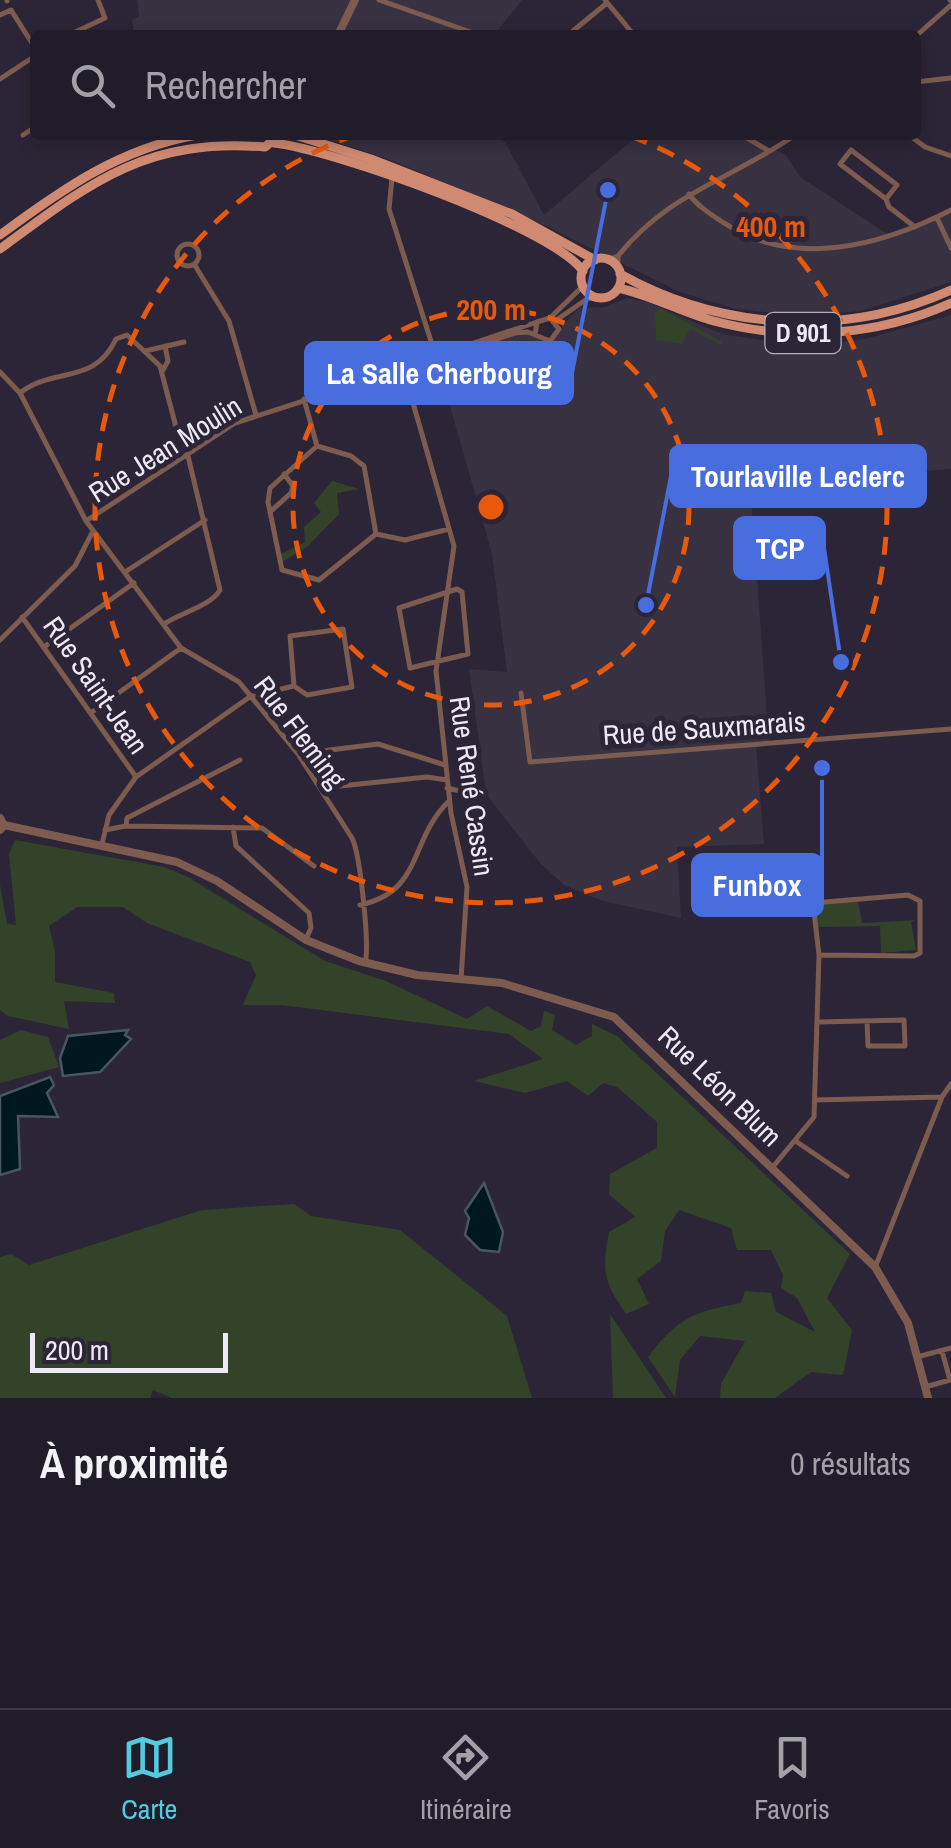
<!DOCTYPE html>
<html lang="fr">
<head>
<meta charset="utf-8">
<style>
  body { margin:0; font-family:"Archivo Narrow",sans-serif; background:#2d2935; color:#f1f3f6 }
  .scale { position:absolute; left:30px; bottom:25px; width:198px; box-sizing:border-box; padding-left:10px; border:5px solid #eee9f6; border-top:0; font-size:28px; line-height:35px; white-space:nowrap; color:#eee9f6; -webkit-text-stroke:8px #2c2537; paint-order:stroke }
  .list { margin:0; padding:0; list-style:none }
  h2 { display:flex; justify-content:space-between; align-items:center; height:130px; margin:0; padding:0 40px; font-size:42px }
  h2 small { font-size:32px; font-weight:400; color:#a2a1a8 }
  .icon { flex:none; width:55px; height:55px; fill:none; stroke:currentColor; stroke-width:2; stroke-linecap:round; stroke-linejoin:round }
  .map { position:relative; flex:none; width:951px; height:1398px; overflow:hidden }
  .search { position:absolute; background:#211c29; box-shadow:0 5px 15px #0003; left:30px; right:30px; top:30px; height:110px; display:flex; align-items:center; gap:25px; box-sizing:border-box; padding:0 35px; border-radius:10px; color:#a2a1a8; font-size:38px }
  .sheet { height:310px; background:#211c29 }
  nav { display:flex; justify-content:space-around; align-items:center; box-sizing:border-box; height:140px; border-top:2px solid #3e3a46; background:#211c29; font-size:28px; color:#a2a1a8 }
  nav a { display:grid; justify-items:center; gap:5px }
  nav .on { color:#54cade }
  .map>svg:first-child { display:block }
  .commercial { fill:#373141 }
  .green { fill:#32432a }
  .water { fill:#00171f; stroke:#475660; stroke-width:2.5 }
  .lines { fill:none; stroke-linecap:round; stroke-linejoin:round }
  .minor { stroke:#7d5b4f; stroke-width:5 }
  .tertiary { stroke:#7d5b4f; stroke-width:8 }
  .primary { stroke:#d08a71; stroke-width:9 }
  .ring { fill:none; stroke:#e8590c; stroke-width:5; stroke-dasharray:18 12 }
  .labels { text-anchor:middle; stroke-width:10; stroke-linejoin:round; paint-order:stroke }
  .shield { fill:#2c2537; stroke:#b4aebd; stroke-width:2.5 }
  .shield-label { font-size:25px; font-weight:bold; fill:#eee9f6 }
  .street-label { font-size:28px; fill:#eee9f6; stroke:#2c2537 }
  .centre { fill:#e8590c; stroke:#2c2537; stroke-width:5 }
  .ring-label { font-size:30px; text-anchor:middle; font-weight:bold; fill:#e8590c; stroke:#2c2537; stroke-width:10; stroke-linejoin:round; paint-order:stroke }
  .leader { fill:none; stroke:#476dde; stroke-width:4 }
  .callout-dot { fill:#476dde; stroke:#2c2537; stroke-width:4 }
  .callout { fill:#476dde; stroke:#476dde; stroke-width:4 }
  .callout-label { font-size:30px; text-anchor:middle; font-weight:bold; fill:#fff }
</style>
</head>
<body>
<div class="map">
<svg width="951" height="1398" viewBox="0 0 951 1398">
  <rect width="100%" height="100%" fill="#2c2537"/>
  <path class="commercial" d="M137 0H522L494 35H134L132 19 139 17Z
    M316 135H491L505 142 544 215 638 135H742L786 155 800 177 890 236 951 210V282L861 311 804 316 736 309 680 292 540 223 391 160Z
    M627 298 650 303 722 334 805 347 865 339 951 315V469L750 484 769 743 756 745 764 844 677 847 681 918 603 901 564 885 540 863 486 794 469 669 507 672 492 554 436 357 515 333 535 335 547 342 579 308 605 307Z"/>
  <path class="green" d="M660 308 721 341V345L690 329 682 344 656 340 655 314Z
    M332 481 359 489 337 493 339 514 307 547 282 562 281 554 305 542 304 527 321 512 314 503Z
    M15 840 164 867 188 877 325 961 386 981 467 1019 487 1006 531 1031 541 1026 544 1011 555 1015 552 1030 576 1045 592 1036V1024L617 1036 850 1254 827 1298 852 1330 843 1375 811 1372 775 1398H720L721 1384 745 1341 700 1336 680 1360 675 1397 648 1357C678 1318 692 1312 741 1303L745 1291 771 1293 776 1312 815 1332 797 1298 781 1288 783 1275 771 1250H737L731 1228 679 1210 665 1231 661 1261 637 1279 649 1304 626 1314C603 1281 602 1271 609 1232L635 1217 609 1194 610 1174 657 1148V1122L617 1087 603 1083 588 1096 567 1081 525 1093 474 1081 543 1059 509 1034 282 1005H243L256 975 250 962 147 923 123 907H77L49 926 55 951V982L114 993 115 1003 64 1001 69 1029 8 1016 0 1010V885L7 924 16 925 9 854Z
    M858 901 862 923 916 920 911 922 916 950 881 953 880 926 816 927 817 904Z
    M21 1030 48 1037 59 1067 0 1083V1040Z
    M294 1204 311 1216 400 1230 507 1316 532 1398H172L153 1390 150 1398H0V1257L11 1254 29 1265 202 1210Z
    M610 1314 666 1398H613Z"/>
  <path class="water" d="M128 1030 125 1035 131 1039 100 1072 63 1076 60 1058 68 1036Z
    M50 1077 54 1085 47 1093 58 1117 18 1116 20 1169 0 1175V1096Z
    M484 1183 503 1232 499 1252 480 1250 465 1235 469 1218 465 1211Z"/>
  <g class="lines">
    <path class="minor" d="M7 0V1
      M379 0 479 35
      M605 0 634 35
      M950 0H951
      M0 15 11 10 35 48
      M69 35 105 18 98 0
      M568 35 607 3
      M916 36 951 5
      M0 79 35 56
      M916 82 951 78
      M23 135 35 127
      M742 135 769 151
      M909 135 925 147 951 156
      M851 150 897 185 886 199 840 164Z
      M392 178 389 209 436 357
      M689 194C697 206 712 215 724 223 794 269 881 246 951 210
      M886 199 889 207 915 227
      M937 218 951 248
      M177 255a11 11 0 1 1 22 0a11 11 0 1 1-22 0Z
      M618 256V267
      M607 260 618 256C669 192 731 180 795 135
      M194 264 229 321 256 415
      M555 321 587 299 596 297
      M535 335 537 322 550 318 583 286
      M145 351 184 342
      M438 355 537 322
      M403 368 454 546 436 671 451 813 467 887 461 979
      M163 370 168 361 165 346
      M0 372 20 393 86 521 181 648 239 682 298 754 352 838C360 853 370 946 365 963
      M20 393C55 366 94 386 116 339L127 335 160 366 176 427 193 451
      M304 399 317 446
      M317 446 270 488 268 502 282 570 319 580 376 534
      M317 446 351 456 364 466 376 534 405 540 449 529
      M270 512 291 493 293 486 284 474
      M86 521 235 423 515 333 528 332 550 341 559 329 550 318
      M125 572 205 520
      M457 589 462 592 468 654 410 668 399 608Z
      M22 617 136 777
      M164 624C180 613 211 606 220 590L188 456
      M0 640 75 566 93 531
      M44 647 134 583
      M521 693 530 762 951 729
      M92 712 181 648
      M298 754 378 744 445 765
      M321 788 427 777 447 780
      M447 788 481 796
      M126 826 127 818 240 760
      M233 827 236 846 309 913 311 928 306 939
      M105 830 126 826 262 828 314 866
      M102 844 109 815 136 777 251 696 294 686 290 636 343 629 352 687 307 695 294 686
      M360 905C424 891 408 841 449 801
      M818 1022 904 1020 905 1046H868L867 1021
      M815 1100 942 1097
      M797 1142 847 1176
      M772 1168 814 1117 819 955 813 903 908 895 920 901V953L914 956 819 955
      M876 1265 942 1097 951 1084
      M917 1357 951 1348
      M925 1387 950 1380 942 1351"/>
    <path class="tertiary" d="M338 35 355 0
      M0 818 4 825 0 830
      M4 825 177 862 217 881 306 940 359 961 417 975 502 983 614 1017 875 1267 908 1323 928 1398"/>
    <path class="primary" d="M295 135 371 159 512 214 595 260
      M274 143C331 149 552 227 583 271
      M0 235C61 190 120 148 197 135
      M0 249C92 181 146 138 265 147L279 135
      M581 278a20 20 0 1 1 40 0a20 20 0 1 1-40 0Z
      M620 274C722 331 845 338 951 290
      M618 288C651 295 681 312 714 321 791 342 878 336 951 303"/>
  </g>
  <g class="ring">
    <circle cx="491" cy="507" r="198"/>
    <path d="M630 136A396 396 0 1 1 352 136"/>
  </g>
  <g class="labels">
    <rect class="shield" x="765.5" y="313" width="75" height="40" rx="8"/>
    <g class="shield-label">
      <text x="803" y="342">D 901</text>
    </g>
    <g class="street-label">
      <text transform="translate(165 449) rotate(-32)" y="10">Rue Jean Moulin</text>
      <text transform="translate(96 685) rotate(55)" y="10">Rue Saint-Jean</text>
      <text transform="translate(704 728) rotate(-4)" y="10">Rue de Sauxmarais</text>
      <text transform="translate(300 732) rotate(53)" y="10">Rue Fleming</text>
      <text transform="translate(472 786) rotate(82)" y="10">Rue René Cassin</text>
      <text transform="translate(720 1086) rotate(44)" y="10">Rue Léon Blum</text>
    </g>
  </g>
  <circle cx="491" cy="507" r="15" class="centre"/>
  <g class="ring-label">
    <text x="771" y="237">400 m</text>
    <text x="491" y="320">200 m</text>
  </g>
  <path class="leader" d="M608 190L572 373M646 605L671 476M841 662L824 548M822 768L822 885"/>
  <g class="callout-dot">
    <circle cx="608" cy="190" r="10"/>
    <circle cx="646" cy="605" r="10"/>
    <circle cx="841" cy="662" r="10"/>
    <circle cx="822" cy="768" r="10"/>
  </g>
  <g class="callout">
    <rect x="306" y="343" width="266" height="60" rx="10"/>
    <rect x="671" y="446" width="254" height="60" rx="10"/>
    <rect x="735" y="518" width="89" height="60" rx="10"/>
    <rect x="693" y="855" width="129" height="60" rx="10"/>
  </g>
  <g class="callout-label">
    <text x="439" y="384">La Salle Cherbourg</text>
    <text x="798" y="487">Tourlaville Leclerc</text>
    <text x="780" y="559">TCP</text>
    <text x="757" y="896">Funbox</text>
  </g>
</svg>
<div class="scale">200 m</div>
<div class="search"><svg class="icon" aria-label="search" viewBox="0 0 24 24"><circle cx="10" cy="10" r="6"/><path d="M15 15l6 6"/></svg>Rechercher</div>
</div>
<section class="sheet">
<h2>À proximité<small>0 résultats</small></h2>
<ul class="list">
</ul>
</section>
<nav>
<a class="on"><svg class="icon" aria-label="map" viewBox="0 0 24 24"><path d="M3 6l6-2 6 2 6-2v14l-6 2-6-2-6 2zM9 4v14M15 6v14"/></svg>Carte</a>
<a><svg class="icon" aria-label="directions" viewBox="0 0 24 24"><path d="M12 3l9 9-9 9-9-9zM9 14v-3h6M13 9l2 2-2 2"/></svg>Itinéraire</a>
<a><svg class="icon" aria-label="saved" viewBox="0 0 24 24"><path d="M7 4h10v16l-5-4-5 4z"/></svg>Favoris</a>
</nav>
</body>
</html>
